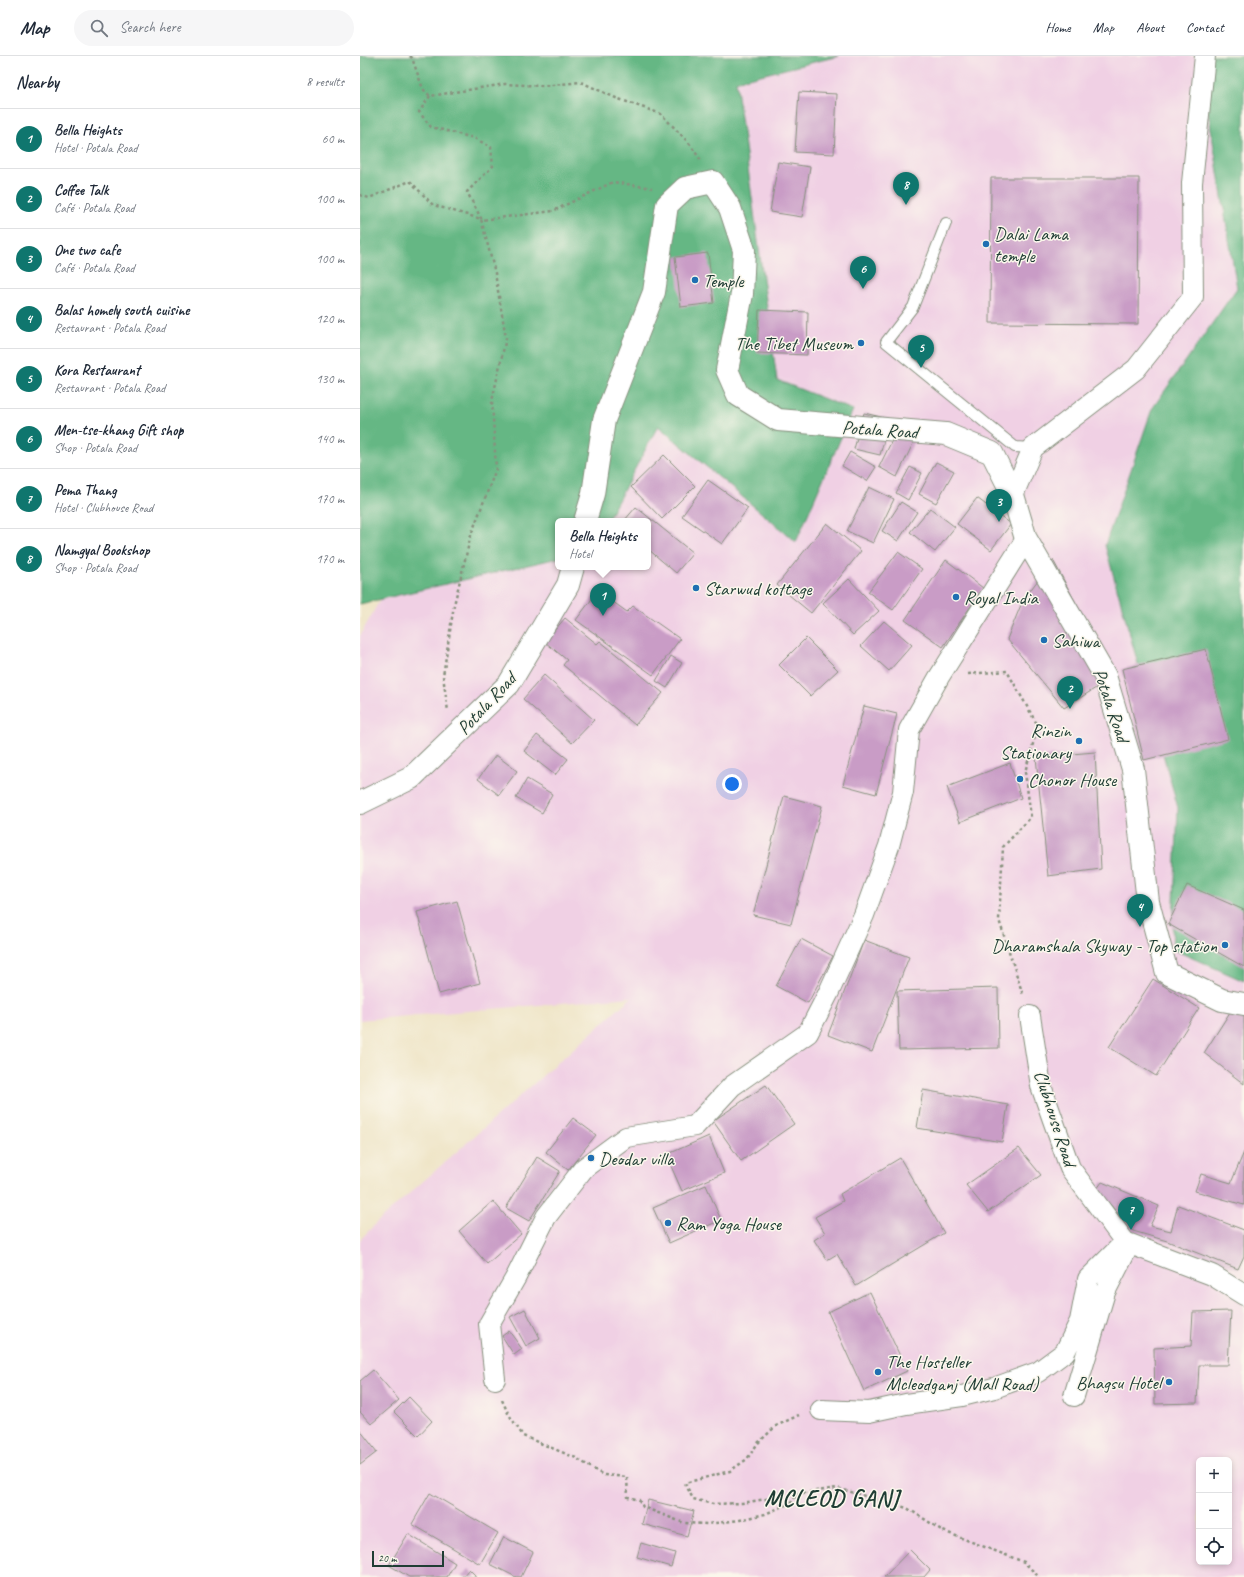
<!DOCTYPE html>
<html lang="en">
<head>
<meta charset="utf-8">
<style>
  body { margin:0; font-family:Caveat,sans-serif; background:#f6f6f7; color:#1f2937 }
  .controls { position:absolute; right:12px; bottom:12px; display:grid; overflow:hidden; border-radius:6px; box-shadow:0 2px 6px #0003 }
  .controls button { width:36px; height:36px; display:grid; place-items:center; padding:0; border:0; border-bottom:1px solid #e0e1e3; background:#fff; color:#1f2937; font:20px sans-serif }
  .scale { position:absolute; left:12px; bottom:10px; width:72px; box-sizing:border-box; padding-left:4px; border:2px solid #1f3d34; border-top:0; font-size:11px; line-height:14px; white-space:nowrap; color:#1f3d34; -webkit-text-stroke:3px #fbf7ec; paint-order:stroke }
  .you { position:absolute; left:372px; top:728px; width:14px; height:14px; margin:-10px; border:3px solid #fff; border-radius:50%; background:#1a73e8; box-shadow:0 0 0 6px #1a73e833 }
  .badge { display:grid; place-items:center; width:26px; height:26px; border-radius:50%; background:#0f766e; color:#fff; font-size:13px; font-weight:700 }
  .pin { position:absolute; translate:-50% -33px; filter:drop-shadow(0 1px 2px #0008) }
  .pin::after { content:''; position:absolute; top:21px; width:14px; height:12px; background:inherit; clip-path:polygon(0 0,100% 0,50% 100%) }
  .popup { position:absolute; left:195px; top:462px; width:96px; height:52px; box-sizing:border-box; display:grid; place-content:center; border-radius:6px; background:#fff; filter:drop-shadow(0 1px 3px #0005); font-size:13px; white-space:nowrap; color:#747a83 }
  .popup b { font-size:15px; color:#1f2937 }
  .popup::after { content:''; position:absolute; left:50%; top:100%; margin-left:-8px; border:8px solid transparent; border-top-color:#fff }
  .list { margin:0; padding:0; list-style:none }
  h2 { display:flex; justify-content:space-between; align-items:center; height:52px; margin:0; padding:0 16px; font-size:17px }
  h2 small { font-size:13px; font-weight:400; color:#747a83 }
  .list li { display:grid; grid-template-columns:26px 1fr auto; gap:12px; align-items:center; box-sizing:border-box; height:60px; padding:0 16px; border-top:1px solid #e0e1e3 }
  .list b { display:block; font-size:15px; white-space:nowrap }
  .list p { margin:0; font-size:13px; white-space:nowrap; color:#747a83 }
  .list em { font-size:13px; font-style:normal; color:#747a83 }
  .icon { flex:none; width:22px; height:22px; fill:none; stroke:currentColor; stroke-width:2; stroke-linecap:round; stroke-linejoin:round }
  .map { position:relative; flex:none; width:884px; height:1521px; overflow:hidden }
  header { display:flex; align-items:center; gap:24px; box-sizing:border-box; height:56px; padding:0 20px; background:#fff; border-bottom:1px solid #e0e1e3 }
  header strong { font-size:19px }
  nav { display:flex; gap:22px; margin-inline-start:auto; font-size:14px }
  .search { width:280px; height:36px; background:#f6f6f7; display:flex; align-items:center; gap:10px; box-sizing:border-box; padding:0 14px; border-radius:22px; color:#747a83; font-size:15px }
  main { display:flex }
  aside { flex:1; background:#fff }
  .map>svg:first-child { display:block }
  .built { fill:#f0d0e4; fill-rule:evenodd }
  .forest { fill:#65b784; stroke:#427a5c }
  .building { fill:#c99cc6 }
  .lines { fill:none; stroke-linecap:round; stroke-linejoin:round }
  .service-casing { stroke:#87917e; stroke-width:12 }
  .minor-casing { stroke:#87917e; stroke-width:22 }
  .tertiary-casing { stroke:#87917e; stroke-width:24 }
  .path { stroke:#87917e; stroke-width:2.5; stroke-dasharray:3 3; stroke-linecap:butt }
  .service { stroke:#fff; stroke-width:10 }
  .minor { stroke:#fff; stroke-width:20 }
  .tertiary { stroke:#fff; stroke-width:22 }
  .poi-dot { fill:#1f6fb2; stroke:#fbf7ec; stroke-width:1.5 }
  .labels { text-anchor:middle; stroke-width:3; stroke-linejoin:round; paint-order:stroke }
  .poi-label { font-size:19px; fill:#1f3d34; stroke:#fbf7ec; text-anchor:start }
  .street-label { font-size:19px; fill:#1f3d34; stroke:#fbf7ec }
  .district-label { font-size:23px; font-weight:bold; letter-spacing:1px; fill:#1f3d34; stroke:#fbf7ec }
</style>
</head>
<body>
<header>
<strong>Map</strong>
<div class="search"><svg class="icon" aria-label="search" viewBox="0 0 24 24"><circle cx="10" cy="10" r="6"/><path d="M15 15l6 6"/></svg>Search here</div>
<nav><a>Home</a><a>Map</a><a>About</a><a>Contact</a></nav>
</header>
<main>
<aside>
<h2>Nearby<small>8 results</small></h2>
<ul class="list">
<li><span class="badge">1</span><div><b>Bella Heights</b><p>Hotel · Potala Road</p></div><em>60 m</em></li>
<li><span class="badge">2</span><div><b>Coffee Talk</b><p>Café · Potala Road</p></div><em>100 m</em></li>
<li><span class="badge">3</span><div><b>One two cafe</b><p>Café · Potala Road</p></div><em>100 m</em></li>
<li><span class="badge">4</span><div><b>Balas homely south cuisine</b><p>Restaurant · Potala Road</p></div><em>120 m</em></li>
<li><span class="badge">5</span><div><b>Kora Restaurant</b><p>Restaurant · Potala Road</p></div><em>130 m</em></li>
<li><span class="badge">6</span><div><b>Men-tse-khang Gift shop</b><p>Shop · Potala Road</p></div><em>140 m</em></li>
<li><span class="badge">7</span><div><b>Pema Thang</b><p>Hotel · Clubhouse Road</p></div><em>170 m</em></li>
<li><span class="badge">8</span><div><b>Namgyal Bookshop</b><p>Shop · Potala Road</p></div><em>170 m</em></li>
</ul>
</aside>
<div class="map">
<svg width="884" height="1521" viewBox="0 0 884 1521">
  <rect width="100%" height="100%" fill="#fbf7ec"/>
  <filter id="ink" filterUnits="userSpaceOnUse"><feTurbulence type="fractalNoise" baseFrequency=".025" numOctaves="2"/><feDisplacementMap in="SourceGraphic" scale="8" xChannelSelector="R" yChannelSelector="G"/><feConvolveMatrix kernelMatrix="1 2 1 2 8 2 1 2 1" color-interpolation-filters="sRGB"/></filter>
  <filter id="wash" filterUnits="userSpaceOnUse"><feTurbulence type="fractalNoise" baseFrequency=".012" numOctaves="4" result="noise"/><feDisplacementMap in="SourceGraphic" scale="16" xChannelSelector="R" yChannelSelector="G"/><feGaussianBlur stdDeviation="0.9" result="paint"/><feColorMatrix in="noise" values="0 0 0 0 0 0 0 0 0 0 0 0 0 0 0 0 0 1.4 0 .05"/><feComposite in="paint" operator="in"/></filter>
  <g filter="url(#wash)">
    <rect width="100%" height="100%" fill="#efe5c7"/>
    <path class="built" d="M319 0H884V1521H0V1184L17 1166 272 941 0 964V580ZM198 465H288V511H198ZM839 1404H869V1506H839Z"/>
    <path class="forest" d="M0 0H479L376 25 417 324 493 354 436 486 298 370 247 465H198V502L0 548Z
      M839 0H884V925L812 893 818 752 745 489 792 353 877 232Z"/>
    <g id="blocks">
      <path class="building" d="M439 36 477 38 474 98 435 96Z
        M418 106 450 111 442 161 410 156Z
        M631 122H779L778 268 630 267Z
        M348 197 354 247 321 251 315 201Z
        M399 254 448 256 447 299 397 297Z
        M504 357 530 363 520 399 494 393Z
        M541 366 559 375 537 421 519 411Z
        M490 396 516 411 507 425 482 410Z
        M304 399 335 430 302 463 271 431Z
        M576 406 594 415 576 447 559 438Z
        M550 411 562 417 548 444 536 437Z
        M348 424 388 452 362 488 322 460Z
        M509 431 534 443 513 487 487 475Z
        M617 442 651 468 631 494 597 468Z
        M541 446 557 456 538 485 522 475Z
        M276 451 333 497 316 517 288 493V465H264Z
        M570 452 595 471 575 496 550 476Z
        M467 467 501 495 451 557 417 529Z
        M538 496 562 513 533 554 508 536Z
        M586 504 623 532 583 591 545 564Z
        M693 504 755 620 704 652 647 583 663 544Z
        M489 523 519 555 493 579 463 547Z
        M238 535 267 556 273 550 320 583 293 619 216 564Z
        M205 562 237 588 240 585 303 637 275 669 203 609 207 604 185 586Z
        M524 565 552 589 529 615 501 590Z
        M446 582 478 614 450 640 419 609Z
        M846 593 868 683 784 704 762 613Z
        M311 600 322 607 307 632 296 625Z
        M184 619 234 664 212 687 163 643Z
        M504 650 537 658 516 738 483 729Z
        M177 679 208 703 195 719 164 695Z
        M735 696 741 813 688 820 676 701Z
        M136 699 157 715 139 739 118 723Z
        M650 707 661 742 600 766 587 731Z
        M167 723 192 738 182 757 156 742Z
        M424 740 462 750 431 868 393 859Z
        M827 829 884 854V911L808 868Z
        M97 845 120 927 79 938 57 856Z
        M441 883 473 900 448 947 416 930Z
        M504 884 549 901 512 996 468 979Z
        M793 923 839 952 796 1020 749 991Z
        M638 932 639 992 539 994 537 935Z
        M872 953 884 954V1028L844 997Z
        M406 1029 434 1068 381 1105 353 1065Z
        M563 1034 648 1049 642 1086 557 1072Z
        M213 1062 236 1079 208 1114 186 1096Z
        M349 1080 364 1117 322 1135 306 1099Z
        M659 1092 681 1119 628 1156 606 1129Z
        M884 1096V1149L835 1135 841 1118 871 1127Z
        M177 1101 200 1115 169 1165 146 1152Z
        M540 1102 584 1177 496 1230 477 1198 467 1204 454 1184 465 1177 455 1161 483 1145 480 1138Z
        M742 1126 799 1150 790 1170 811 1175 818 1149 884 1174V1200L878 1213 807 1185 773 1175 737 1133Z
        M346 1129 361 1164 309 1187 293 1152Z
        M133 1145 161 1178 127 1208 99 1175Z
        M510 1236 547 1315 504 1335 468 1256Z
        M165 1253 180 1282 166 1290 150 1261Z
        M871 1255 868 1309H839L837 1347 795 1348 794 1292 831 1290 833 1256Z
        M149 1275 162 1293 154 1299 142 1280Z
        M13 1314 39 1344 11 1368 0 1356V1325Z
        M49 1341 72 1365 58 1380 34 1356Z
        M0 1374 17 1396 0 1409Z
        M70 1437 138 1477 120 1508 52 1468Z
        M288 1444 334 1455 327 1480 282 1468Z
        M48 1478 95 1507 87 1521H49L29 1509Z
        M144 1481 173 1496 161 1521H156L130 1508Z
        M281 1487 315 1497 311 1511 277 1501Z
        M550 1494 570 1514 564 1521H524Z
        M109 1513 117 1521H102Z"/>
    </g>
  </g>
  <g filter="url(#ink)">
    <use href="#blocks" fill-opacity="0" stroke="#87917e" stroke-width="1"/>
    <g class="lines">
      <defs>
        <path id="service" d="M586 167 553 251 526 286 655 391 673 392"/>
        <path id="minor" d="M653 439 673 392 776 313 833 241 832 127 845 0
          M670 960 681 1030 710 1112 765 1186 852 1219 884 1239
          M135 1323 129 1268 156 1221 186 1161 224 1112 266 1081 335 1070 372 1030 448 977 468 938 504 859 529 790 543 736 549 674 579 621 666 483
          M714 1340 745 1236 767 1193
          M461 1354 509 1356 546 1348 602 1340 634 1332 678 1316 705 1296 720 1265 728 1223 765 1186"/>
        <path id="tertiary" d="M225 465 233 438 244 364 294 236 307 149 325 132 353 126 370 152 384 194 382 238 367 314 378 339 418 364 586 378 632 397 653 439 666 483 745 620 773 713 788 846 807 917 862 944 884 948
          M0 747 51 722 149 628 208 529 213 511"/>
      </defs>
      <use href="#service" class="service-casing"/>
      <use href="#minor" class="minor-casing"/>
      <use href="#tertiary" class="tertiary-casing"/>
      <path class="path" d="M50 0 52 2 63 33 70 40 145 28 183 30 221 26 256 42 301 58 329 87 342 106
        M70 40 59 56 71 71 114 82 131 91 133 110 107 136 122 164 193 155 253 126 292 132
        M0 139 9 142 50 125 73 149 121 163 135 217 146 282 132 345 136 413 111 479 94 549 83 620 88 655
        M608 618 647 615 678 670 665 716 671 761 643 791 639 864 663 939
        M142 1344 148 1357 163 1380 216 1402 243 1419 267 1421 268 1441 279 1444 283 1451 324 1467 347 1468 380 1464 405 1458 431 1447 437 1438 477 1432 547 1452 583 1475 664 1506 679 1521
        M437 1438 382 1447 353 1448 333 1443 325 1427 370 1415 387 1403 398 1387 416 1370 439 1359"/>
      <use href="#service" class="service"/>
      <use href="#minor" class="minor"/>
      <use href="#tertiary" class="tertiary"/>
    </g>
  </g>
  <g class="poi-dot">
    <circle cx="626" cy="188" r="4"/>
    <circle cx="335" cy="224" r="4"/>
    <circle cx="501" cy="287" r="4"/>
    <circle cx="336" cy="532" r="4"/>
    <circle cx="596" cy="541" r="4"/>
    <circle cx="684" cy="584" r="4"/>
    <circle cx="719" cy="685" r="4"/>
    <circle cx="660" cy="723" r="4"/>
    <circle cx="865" cy="889" r="4"/>
    <circle cx="231" cy="1102" r="4"/>
    <circle cx="308" cy="1167" r="4"/>
    <circle cx="518" cy="1316" r="4"/>
    <circle cx="809" cy="1326" r="4"/>
  </g>
  <g class="labels">
    <g class="poi-label">
      <text x="634" y="184">Dalai Lama<tspan x="634" dy="22">temple</tspan></text>
      <text x="343" y="231">Temple</text>
      <text x="493" y="294" text-anchor="end">The Tibet Museum</text>
      <text x="344" y="539">Starwud kottage</text>
      <text x="604" y="548">Royal India</text>
      <text x="692" y="591">Sahiwa</text>
      <text x="711" y="681" text-anchor="end">Rinzin<tspan x="711" dy="22">Stationary</tspan></text>
      <text x="668" y="730">Chonor House</text>
      <text x="857" y="896" text-anchor="end">Dharamshala Skyway - Top station</text>
      <text x="239" y="1109">Deodar villa</text>
      <text x="316" y="1174">Ram Yoga House</text>
      <text x="526" y="1312">The Hosteller<tspan x="526" dy="22">Mcleodganj (Mall Road)</tspan></text>
      <text x="801" y="1333" text-anchor="end">Bhagsu Hotel</text>
    </g>
    <g class="street-label">
      <text transform="translate(520 373) rotate(4)" y="7">Potala Road</text>
      <text transform="translate(126 647) rotate(-47)" y="7">Potala Road</text>
      <text transform="translate(752 649) rotate(71)" y="7">Potala Road</text>
      <text transform="translate(696 1062) rotate(72)" y="7">Clubhouse Road</text>
    </g>
    <g class="district-label">
      <text x="472" y="1450">MCLEOD GANJ</text>
    </g>
  </g>
</svg>
<div class="controls">
<button>+</button>
<button>−</button>
<button><svg class="icon" aria-label="locate" viewBox="0 0 24 24"><circle cx="12" cy="12" r="6"/><path d="M12 2v4M12 18v4M2 12h4M18 12h4"/></svg></button>
</div>
<div class="scale">20 m</div>
<div class="you"></div>
<div class="pin badge" style="left:243px;top:560px">1</div>
<div class="popup"><b>Bella Heights</b>Hotel</div>
<div class="pin badge" style="left:710px;top:653px">2</div>
<div class="pin badge" style="left:639px;top:466px">3</div>
<div class="pin badge" style="left:780px;top:871px">4</div>
<div class="pin badge" style="left:561px;top:312px">5</div>
<div class="pin badge" style="left:503px;top:233px">6</div>
<div class="pin badge" style="left:771px;top:1174px">7</div>
<div class="pin badge" style="left:546px;top:149px">8</div>
</div>
</main>
</body>
</html>
